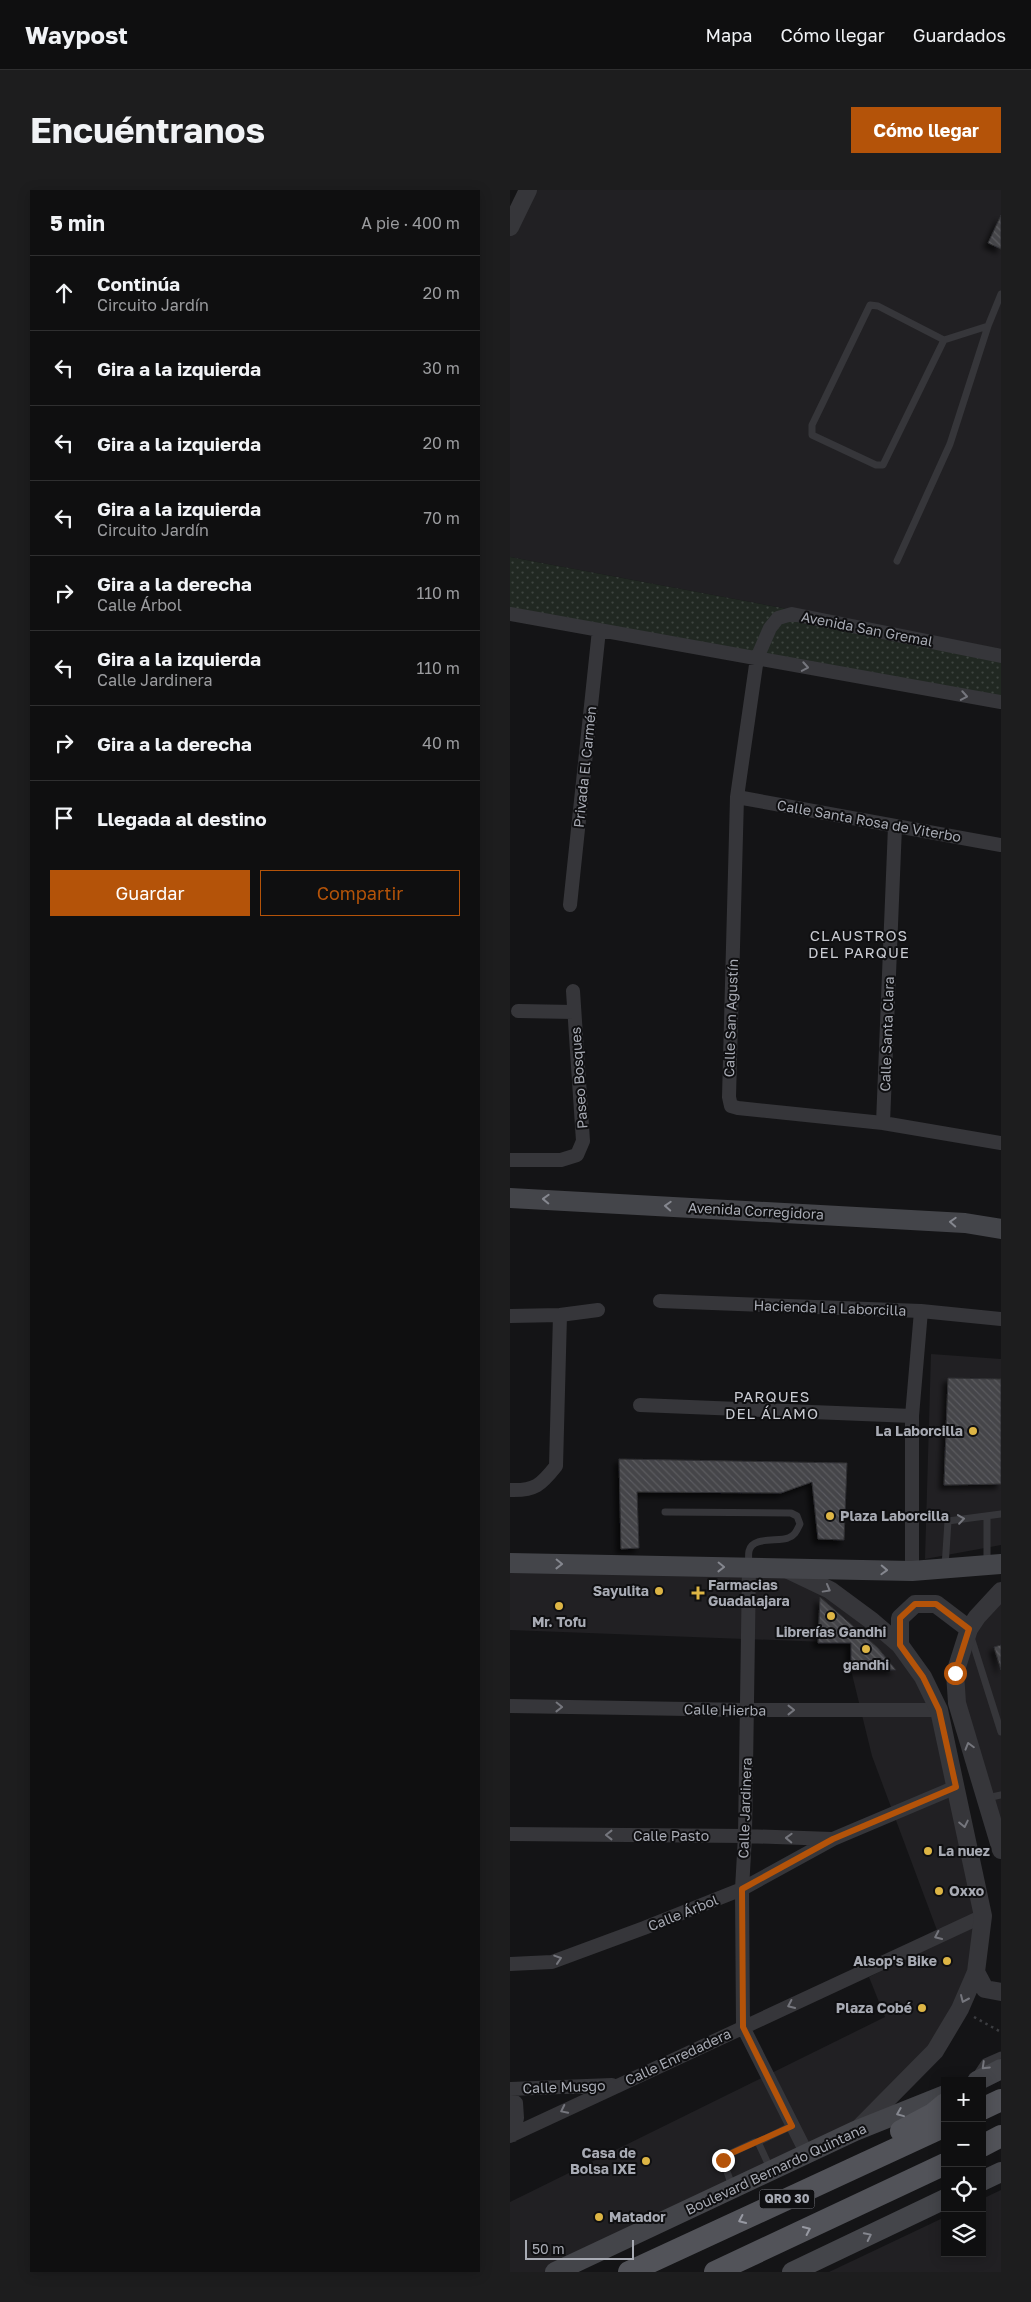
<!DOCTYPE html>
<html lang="es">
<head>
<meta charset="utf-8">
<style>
  body { margin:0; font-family:"Golos Text",sans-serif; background:#1d1d1e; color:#f1f3f6 }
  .controls { position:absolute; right:15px; bottom:15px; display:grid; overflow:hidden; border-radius:0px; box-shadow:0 2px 12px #0003 }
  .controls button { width:45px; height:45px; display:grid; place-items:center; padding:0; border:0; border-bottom:1px solid #2f2f30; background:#0f0f10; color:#f1f3f6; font:25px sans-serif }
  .scale { position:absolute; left:15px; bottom:12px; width:109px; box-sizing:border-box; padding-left:5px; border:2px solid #a8abb4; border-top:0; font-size:14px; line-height:18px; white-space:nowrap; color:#a8abb4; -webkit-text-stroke:4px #0f0f11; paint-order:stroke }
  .stop { position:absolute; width:15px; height:15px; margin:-11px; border:4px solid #b45309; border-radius:50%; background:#fff }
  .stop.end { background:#b45309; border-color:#fff; box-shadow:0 1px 5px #0008 }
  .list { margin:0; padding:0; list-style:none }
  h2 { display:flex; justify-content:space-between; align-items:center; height:65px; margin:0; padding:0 20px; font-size:21px }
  h2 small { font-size:16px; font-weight:400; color:#9b9c9f }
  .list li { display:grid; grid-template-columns:32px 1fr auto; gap:15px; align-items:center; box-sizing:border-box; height:75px; padding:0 20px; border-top:1px solid #2f2f30 }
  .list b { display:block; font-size:19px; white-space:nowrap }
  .list p { margin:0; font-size:16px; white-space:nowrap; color:#9b9c9f }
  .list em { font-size:16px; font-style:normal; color:#9b9c9f }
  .actions { display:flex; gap:10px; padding:15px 20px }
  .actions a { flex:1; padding:11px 0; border:1px solid #b45309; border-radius:0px; text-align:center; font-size:18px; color:#b45309 }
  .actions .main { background:#b45309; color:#fff }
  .icon { flex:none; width:28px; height:28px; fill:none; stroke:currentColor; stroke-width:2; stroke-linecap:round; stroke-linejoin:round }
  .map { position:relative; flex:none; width:491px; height:2082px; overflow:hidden; border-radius:0px }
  header { display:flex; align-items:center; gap:30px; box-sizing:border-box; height:70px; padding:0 25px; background:#0f0f10; border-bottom:1px solid #2f2f30 }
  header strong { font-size:24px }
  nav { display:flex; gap:28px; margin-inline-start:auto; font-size:18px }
  .intro { display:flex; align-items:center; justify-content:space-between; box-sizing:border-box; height:120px; padding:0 30px }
  h1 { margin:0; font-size:35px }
  .button { padding:12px 22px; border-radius:0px; background:#b45309; color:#fff; font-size:18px; font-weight:700 }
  main { display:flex; gap:30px; padding:0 30px }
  aside { flex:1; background:#0f0f10; border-radius:0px; box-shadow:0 2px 12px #0003 }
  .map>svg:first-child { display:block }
  .built { fill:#212023 }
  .park { fill:url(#park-dots) }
  .building { fill:url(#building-back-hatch); stroke:#2f2f32; filter:url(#shadow) }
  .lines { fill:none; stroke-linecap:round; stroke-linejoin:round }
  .path { stroke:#3c3d41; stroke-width:2.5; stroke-dasharray:2.5 4; stroke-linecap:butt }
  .service { stroke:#36363a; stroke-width:7 }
  .minor { stroke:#36363a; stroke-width:14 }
  .tertiary { stroke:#36363a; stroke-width:18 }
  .secondary { stroke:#44454a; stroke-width:20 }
  .primary { stroke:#525359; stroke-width:22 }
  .oneway { stroke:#75767d }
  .oneway2 { stroke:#85878f }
  .oneway3 { stroke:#9799a2 }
  .route { stroke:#b45309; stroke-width:6 }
  .poi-dot { fill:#ddb545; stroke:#0f0f11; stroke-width:2 }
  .labels { text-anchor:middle; stroke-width:4; stroke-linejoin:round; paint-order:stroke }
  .shield { fill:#0f0f11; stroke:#7a7c83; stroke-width:1 }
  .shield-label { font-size:12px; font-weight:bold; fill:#a8abb4 }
  .street-label { font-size:14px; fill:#a8abb4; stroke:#0f0f11 }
  .poi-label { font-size:14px; font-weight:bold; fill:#a8abb4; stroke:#0f0f11; text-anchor:end }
  .neighbourhood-label { font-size:15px; letter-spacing:1px; fill:#c8cad1; stroke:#0f0f11 }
</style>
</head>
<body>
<header>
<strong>Waypost</strong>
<nav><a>Mapa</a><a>Cómo llegar</a><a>Guardados</a></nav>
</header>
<div class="intro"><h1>Encuéntranos</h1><a class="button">Cómo llegar</a></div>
<main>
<aside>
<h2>5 min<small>A pie · 400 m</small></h2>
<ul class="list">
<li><svg class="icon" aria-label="ahead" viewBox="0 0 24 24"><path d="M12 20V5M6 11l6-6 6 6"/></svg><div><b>Continúa</b><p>Circuito Jardín</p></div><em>20 m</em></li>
<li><svg class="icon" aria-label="left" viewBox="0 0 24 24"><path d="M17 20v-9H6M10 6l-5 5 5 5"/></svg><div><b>Gira a la izquierda</b></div><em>30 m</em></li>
<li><svg class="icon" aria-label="left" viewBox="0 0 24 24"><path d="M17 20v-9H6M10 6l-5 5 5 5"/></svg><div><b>Gira a la izquierda</b></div><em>20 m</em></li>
<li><svg class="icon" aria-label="left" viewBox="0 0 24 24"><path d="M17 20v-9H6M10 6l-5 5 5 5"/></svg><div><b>Gira a la izquierda</b><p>Circuito Jardín</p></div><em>70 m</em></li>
<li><svg class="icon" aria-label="right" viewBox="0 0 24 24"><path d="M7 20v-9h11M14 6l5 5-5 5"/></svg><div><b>Gira a la derecha</b><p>Calle Árbol</p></div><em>110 m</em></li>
<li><svg class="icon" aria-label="left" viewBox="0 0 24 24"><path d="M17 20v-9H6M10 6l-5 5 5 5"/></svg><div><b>Gira a la izquierda</b><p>Calle Jardinera</p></div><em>110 m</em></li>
<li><svg class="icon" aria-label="right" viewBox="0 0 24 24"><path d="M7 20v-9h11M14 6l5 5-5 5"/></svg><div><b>Gira a la derecha</b></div><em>40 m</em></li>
<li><svg class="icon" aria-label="arrive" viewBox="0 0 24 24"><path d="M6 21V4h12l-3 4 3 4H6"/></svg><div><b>Llegada al destino</b></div></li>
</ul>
<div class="actions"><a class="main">Guardar</a><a>Compartir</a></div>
</aside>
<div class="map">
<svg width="491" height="2082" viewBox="0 0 491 2082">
  <defs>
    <pattern id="park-dots" width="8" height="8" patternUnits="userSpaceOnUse" patternTransform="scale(1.25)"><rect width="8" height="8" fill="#212822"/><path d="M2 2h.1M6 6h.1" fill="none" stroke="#3e4440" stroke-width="1.8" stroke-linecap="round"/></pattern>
    <pattern id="building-back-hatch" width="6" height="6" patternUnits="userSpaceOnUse" patternTransform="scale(1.25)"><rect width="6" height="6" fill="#444448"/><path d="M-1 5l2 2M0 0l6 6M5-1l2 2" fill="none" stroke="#5c5c60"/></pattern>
    <filter id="shadow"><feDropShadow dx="-4.5" dy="4.5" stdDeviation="2.5" flood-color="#0009"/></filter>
  </defs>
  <rect width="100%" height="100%" fill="#141416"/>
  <path class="built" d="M18 0H491V459L0 367V37Z
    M421 1164 491 1169V1355L415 1369Z
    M0 1373 273 1378 320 1400 413 1487 473 1726 450 1819 345 1941 45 2082H0V2012L375 1827 359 1787 431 1751 362 1566 341 1480V1453L0 1440Z
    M491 1401V1660L447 1513 459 1439Z
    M491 2000V2082H319L435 2027V2063H472V2009Z"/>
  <path class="park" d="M0 367 491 459V512L0 424Z"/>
  <path class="building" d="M491 25V59L478 53Z
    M438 1188 491 1189V1294L434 1295Z
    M109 1269 337 1273 334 1350 308 1349 302 1292 271 1303 127 1302 129 1358 111 1359Z
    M310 1407 368 1458 386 1480H341V1453H308Z
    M491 1455V1480L484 1457Z"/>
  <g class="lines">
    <path class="path" d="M464 1827 491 1842"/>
    <path class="service" d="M434 150 373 275H366L302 245V235L360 115 368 116 434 150 478 136 491 104
      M387 371 440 254 478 136
      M155 1322 281 1323 287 1326 290 1334C287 1340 285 1346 278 1348 268 1352 242 1346 239 1361 238 1366 239 1372 239 1377
      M477 1373V1326
      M435 1377 438 1331 491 1324
      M461 1447 491 1542
      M477 1608 491 1605
      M467 1884 475 1872 491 1865
      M248 1952 283 1935
      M222 1996 213 1970 215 1966 245 1952H248L260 1978"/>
    <path class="minor" d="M0 424 491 512
      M491 466 282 424 268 428 260 438 247 468 227 607 219 907 221 916 228 918 373 933 491 953
      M227 607 491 655
      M60 715 89 440
      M8 821 64 822
      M373 933 385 636
      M0 970H51L67 965 73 951 63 801
      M150 1111 411 1121 491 1129
      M0 1126 50 1125 88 1120
      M130 1215 402 1226
      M0 1300C25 1301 31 1295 46 1276L50 1125
      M239 1377 235 1646 232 1699 233 1837 297 1964
      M402 1381V1226L411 1121
      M0 1516 238 1520H429
      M0 1644 235 1646 322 1649
      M0 1774 42 1772 134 1738 232 1699 323 1649 446 1597
      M0 1899 102 1895
      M0 1908 6 1913 7 1928 3 1945
      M0 1946 473 1726"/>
    <path class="tertiary" d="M0 37 18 0
      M276 1379 320 1400 362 1431 390 1455 413 1487 429 1520 473 1726 466 1782 450 1819 425 1861 347 1940
      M491 1401 467 1427 459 1439 445 1483 447 1513 491 1660
      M390 1455V1428L405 1414H426L459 1439
      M466 1782 475 1799 491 1802"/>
    <path class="secondary" d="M0 1008 455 1033 491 1039
      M0 1373 402 1381 491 1374
      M467 1891 491 1879
      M472 1991 491 1982
      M45 2082 345 1941 435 1905
      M282 2082 435 2009"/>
    <path class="primary" d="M472 1919 491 1910
      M391 1941 423 1924 435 1914
      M472 1956 491 1946
      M119 2082 435 1936
      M205 2082 435 1974"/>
  </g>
  <defs><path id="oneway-chevron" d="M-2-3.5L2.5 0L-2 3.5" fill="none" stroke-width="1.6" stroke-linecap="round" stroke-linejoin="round" transform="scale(1.25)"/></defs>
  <g class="oneway">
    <use href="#oneway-chevron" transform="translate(295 477) rotate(10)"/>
    <use href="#oneway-chevron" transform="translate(454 506) rotate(10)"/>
    <use href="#oneway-chevron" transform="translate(451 1329) rotate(-8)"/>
    <use href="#oneway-chevron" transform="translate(317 1399) rotate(29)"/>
    <use href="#oneway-chevron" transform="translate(49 1517) rotate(1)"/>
    <use href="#oneway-chevron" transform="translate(281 1520)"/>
    <use href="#oneway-chevron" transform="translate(459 1556) rotate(-106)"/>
    <use href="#oneway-chevron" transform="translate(454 1634) rotate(78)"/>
    <use href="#oneway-chevron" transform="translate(99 1645) rotate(-180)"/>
    <use href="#oneway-chevron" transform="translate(279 1648) rotate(-178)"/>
    <use href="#oneway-chevron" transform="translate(428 1746) rotate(155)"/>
    <use href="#oneway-chevron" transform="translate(48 1769) rotate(-18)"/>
    <use href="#oneway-chevron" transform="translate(454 1809) rotate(114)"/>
    <use href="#oneway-chevron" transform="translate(281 1815) rotate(155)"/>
    <use href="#oneway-chevron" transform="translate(475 1876) rotate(136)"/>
    <use href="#oneway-chevron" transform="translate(54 1920) rotate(154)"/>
  </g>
  <g class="oneway2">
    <use href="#oneway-chevron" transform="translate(36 1009) rotate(-178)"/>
    <use href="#oneway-chevron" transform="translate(158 1016) rotate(-177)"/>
    <use href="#oneway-chevron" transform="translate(443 1032) rotate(-177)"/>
    <use href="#oneway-chevron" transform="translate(49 1374) rotate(1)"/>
    <use href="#oneway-chevron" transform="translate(211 1377) rotate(1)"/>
    <use href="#oneway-chevron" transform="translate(374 1380) rotate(2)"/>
    <use href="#oneway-chevron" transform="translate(390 1923) rotate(158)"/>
    <use href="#oneway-chevron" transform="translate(358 2046) rotate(-26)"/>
  </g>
  <g class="oneway3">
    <use href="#oneway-chevron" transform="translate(232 2030) rotate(155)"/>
    <use href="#oneway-chevron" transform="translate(297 2040) rotate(-25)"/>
  </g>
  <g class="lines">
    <path class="route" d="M213 1970 215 1966 282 1936 233 1837 232 1699 323 1649 446 1597 429 1520 413 1487 390 1455V1428L405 1414H426L459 1439 445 1483"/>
  </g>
  <g class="poi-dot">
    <circle cx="463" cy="1241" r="5"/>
    <circle cx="320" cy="1326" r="5"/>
    <circle cx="149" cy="1401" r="5"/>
    <path d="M185.5 1395.5h5v5h5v5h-5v5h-5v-5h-5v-5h5z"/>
    <circle cx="49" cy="1416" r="5"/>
    <circle cx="321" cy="1426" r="5"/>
    <circle cx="356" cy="1459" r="5"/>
    <circle cx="418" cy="1661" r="5"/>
    <circle cx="429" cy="1701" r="5"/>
    <circle cx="437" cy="1771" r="5"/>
    <circle cx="412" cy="1818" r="5"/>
    <circle cx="136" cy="1971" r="5"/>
    <circle cx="89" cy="2027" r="5"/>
  </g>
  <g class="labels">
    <rect class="shield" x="249.5" y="1999.5" width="55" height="19" rx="4"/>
    <g class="shield-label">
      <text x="277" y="2013">QRO 30</text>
    </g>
    <g class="street-label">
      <text transform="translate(357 439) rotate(11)" y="5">Avenida San Gremal</text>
      <text transform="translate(75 577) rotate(-84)" y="5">Privada El Carmén</text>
      <text transform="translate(359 631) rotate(10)" y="5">Calle Santa Rosa de Viterbo</text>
      <text transform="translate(221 828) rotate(-88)" y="5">Calle San Agustín</text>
      <text transform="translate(377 844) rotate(-88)" y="5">Calle Santa Clara</text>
      <text transform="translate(69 888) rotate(-94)" y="5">Paseo Bosques</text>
      <text transform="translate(246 1021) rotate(3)" y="5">Avenida Corregidora</text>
      <text transform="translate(320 1118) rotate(2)" y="5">Hacienda La Laborcilla</text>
      <text transform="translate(215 1520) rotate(1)" y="5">Calle Hierba</text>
      <text transform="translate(235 1618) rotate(-88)" y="5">Calle Jardinera</text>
      <text x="161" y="1651">Calle Pasto</text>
      <text transform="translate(173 1723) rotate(-22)" y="5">Calle Árbol</text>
      <text transform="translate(168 1867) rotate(-25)" y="5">Calle Enredadera</text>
      <text transform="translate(54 1897) rotate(-2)" y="5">Calle Musgo</text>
      <text transform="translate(266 1979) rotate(-25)" y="5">Boulevard Bernardo Quintana</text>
    </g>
    <g class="poi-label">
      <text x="453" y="1246">La Laborcilla</text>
      <text x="330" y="1331" text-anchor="start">Plaza Laborcilla</text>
      <text x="198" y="1400" text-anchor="start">Farmacias<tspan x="198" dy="16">Guadalajara</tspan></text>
      <text x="139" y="1406">Sayulita</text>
      <text x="49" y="1437" text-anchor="middle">Mr. Tofu</text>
      <text x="321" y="1447" text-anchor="middle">Librerías Gandhi</text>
      <text x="356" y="1480" text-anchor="middle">gandhi</text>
      <text x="428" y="1666" text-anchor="start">La nuez</text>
      <text x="439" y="1706" text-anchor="start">Oxxo</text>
      <text x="427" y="1776">Alsop's Bike</text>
      <text x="402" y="1823">Plaza Cobé</text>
      <text x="126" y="1968">Casa de<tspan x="126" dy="16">Bolsa IXE</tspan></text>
      <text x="99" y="2032" text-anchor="start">Matador</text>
    </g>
    <g class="neighbourhood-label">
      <text x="349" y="751">CLAUSTROS<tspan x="349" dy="17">DEL PARQUE</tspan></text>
      <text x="262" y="1212">PARQUES<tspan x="262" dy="17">DEL ÁLAMO</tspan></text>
    </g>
  </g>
</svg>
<div class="controls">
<button>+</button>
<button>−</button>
<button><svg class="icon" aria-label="locate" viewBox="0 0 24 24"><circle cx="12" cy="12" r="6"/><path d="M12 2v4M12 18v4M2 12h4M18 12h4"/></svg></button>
<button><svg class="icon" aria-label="layers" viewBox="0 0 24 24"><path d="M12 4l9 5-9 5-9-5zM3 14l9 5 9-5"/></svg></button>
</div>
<div class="scale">50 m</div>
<div class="stop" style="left:445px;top:1483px"></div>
<div class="stop end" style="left:213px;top:1970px"></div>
</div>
</main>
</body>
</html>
